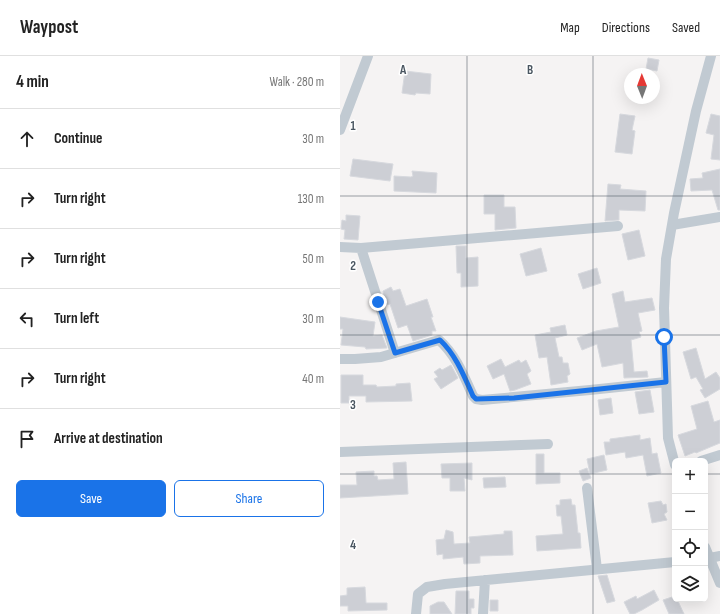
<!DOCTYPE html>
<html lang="en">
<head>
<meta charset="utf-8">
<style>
  body { margin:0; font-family:"Sofia Sans Condensed",sans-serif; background:#f6f6f6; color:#222 }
  .controls { position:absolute; right:12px; bottom:12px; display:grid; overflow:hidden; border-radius:6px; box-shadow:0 4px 16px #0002 }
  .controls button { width:36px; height:36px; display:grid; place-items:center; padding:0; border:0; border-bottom:1px solid #e0e0e0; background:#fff; color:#222; font:20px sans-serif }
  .compass { position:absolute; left:284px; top:12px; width:36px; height:36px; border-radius:50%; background:#fff; box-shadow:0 4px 16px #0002; rotate:359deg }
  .stop { position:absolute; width:12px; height:12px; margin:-9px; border:3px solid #1a73e8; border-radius:50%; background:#fff }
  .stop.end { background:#1a73e8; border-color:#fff; box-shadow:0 1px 4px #0008 }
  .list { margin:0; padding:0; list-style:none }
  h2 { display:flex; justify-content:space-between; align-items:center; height:52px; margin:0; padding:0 16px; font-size:17px }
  h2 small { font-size:13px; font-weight:400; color:#767676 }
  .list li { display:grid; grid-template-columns:26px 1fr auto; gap:12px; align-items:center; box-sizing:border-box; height:60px; padding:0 16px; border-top:1px solid #e0e0e0 }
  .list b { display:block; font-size:15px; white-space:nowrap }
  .list em { font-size:13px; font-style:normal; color:#767676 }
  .actions { display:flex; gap:8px; padding:12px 16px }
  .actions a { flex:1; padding:9px 0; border:1px solid #1a73e8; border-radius:6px; text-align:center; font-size:14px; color:#1a73e8 }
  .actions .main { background:#1a73e8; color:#fff }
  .icon { flex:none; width:22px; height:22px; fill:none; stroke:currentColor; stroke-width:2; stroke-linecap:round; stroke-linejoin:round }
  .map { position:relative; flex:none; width:380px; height:558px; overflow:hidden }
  header { display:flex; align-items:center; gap:24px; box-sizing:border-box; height:56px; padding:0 20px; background:#fff; border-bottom:1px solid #e0e0e0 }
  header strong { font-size:19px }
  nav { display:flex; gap:22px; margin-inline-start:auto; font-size:14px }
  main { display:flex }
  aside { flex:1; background:#fff }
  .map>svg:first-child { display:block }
  .building { fill:#cdcfd5; stroke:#d7d9de }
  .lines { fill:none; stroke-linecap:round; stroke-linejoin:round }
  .minor { stroke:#c1cad2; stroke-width:10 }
  .route { stroke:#1a73e8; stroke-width:5 }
  .grid { fill:none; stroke:#4a5661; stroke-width:1; stroke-opacity:0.55 }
  .grid-label { font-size:13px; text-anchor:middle; font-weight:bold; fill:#4a5661; stroke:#fff; stroke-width:3; stroke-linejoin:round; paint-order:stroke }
</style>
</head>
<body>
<header>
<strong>Waypost</strong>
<nav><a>Map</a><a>Directions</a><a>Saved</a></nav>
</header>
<main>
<aside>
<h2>4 min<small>Walk · 280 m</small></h2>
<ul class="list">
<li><svg class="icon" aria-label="ahead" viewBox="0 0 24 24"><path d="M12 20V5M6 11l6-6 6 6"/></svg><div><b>Continue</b></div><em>30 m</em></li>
<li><svg class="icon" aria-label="right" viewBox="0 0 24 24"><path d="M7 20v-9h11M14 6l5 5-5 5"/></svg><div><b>Turn right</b></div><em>130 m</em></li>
<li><svg class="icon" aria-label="right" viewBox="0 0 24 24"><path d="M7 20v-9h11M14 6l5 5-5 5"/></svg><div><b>Turn right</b></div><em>50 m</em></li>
<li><svg class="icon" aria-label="left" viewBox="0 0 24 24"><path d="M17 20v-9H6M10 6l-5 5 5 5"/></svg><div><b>Turn left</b></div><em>30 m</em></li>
<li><svg class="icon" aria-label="right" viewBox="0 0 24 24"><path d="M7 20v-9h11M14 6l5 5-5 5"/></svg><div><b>Turn right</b></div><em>40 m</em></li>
<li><svg class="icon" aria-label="arrive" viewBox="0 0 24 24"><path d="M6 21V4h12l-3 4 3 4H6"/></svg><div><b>Arrive at destination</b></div></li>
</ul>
<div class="actions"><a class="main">Save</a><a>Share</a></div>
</aside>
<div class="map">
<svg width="380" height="558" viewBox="0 0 380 558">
  <rect width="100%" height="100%" fill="#f5f3f3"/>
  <path class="building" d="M308 2 319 4 317 15 306 13Z
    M65 15 91 18 90 38 76 37 75 39 62 37Z
    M280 58 295 60 292 74 295 75 292 98 275 96Z
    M371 58 380 60V104L371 103 374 79 366 77Z
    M13 103 53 108 50 125 10 120Z
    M380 113V154H378L372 134 351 135 350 123 363 122 362 117Z
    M72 115 97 117 96 137 54 135V120L71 121 73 120Z
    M268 128 281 129 280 133 306 135 305 155 279 154V164L265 165Z
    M144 139H164V151H175L176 172 155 174V158H144Z
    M6 159 20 160 18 184 4 183 5 174 1 173 2 164 6 165Z
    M299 174 305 200 288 204 282 178Z
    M116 190H126V202L138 201V230L121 231V217H117Z
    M201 192 207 215 186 220 180 198Z
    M257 212 261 227 243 233 238 218Z
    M51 231 53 235 60 233 66 250 87 243 93 261H91L96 275H92V279L73 285 67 269 58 272 50 248 46 249 43 240 44 239 43 235Z
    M283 235 285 246 312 242 315 254 298 257 302 275 299 276 301 281 291 284 294 316 307 315 308 321 284 322 283 307 262 311 257 288 242 294 237 282 256 275 279 271 272 238Z
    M0 261 35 266 33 280 42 279 47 292 26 293 25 291 1 289 3 273H0Z
    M225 269 227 279 215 282 219 301H222L223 307H228L230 318 227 320 228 326 211 329 207 301 199 302 195 279 211 276 210 272Z
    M356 292 365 323 376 316 380 322V333L365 342 360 334 363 333 356 321 351 323 343 296Z
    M161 303 165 311 179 304 181 307 186 304 191 315 187 318 191 328 175 334 170 335 164 318 153 323 147 310Z
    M111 309 118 322 101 333 94 323 98 321 94 316 100 312 102 314Z
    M1 319H23V329H36L37 331 56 330V328L70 327 72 345 26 346V340H9V347H1Z
    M310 334 314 356 299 358 295 336Z
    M271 342 273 357 260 359 258 344Z
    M368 345 374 366 380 364V387L356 397 355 396 345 400 338 379 357 373 351 350Z
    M300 379V384L310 382 312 398 317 397 321 417 307 420 303 399 286 402 285 396 266 399 264 386H270V383Z
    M196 398H204V417H220V427L196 428Z
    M264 399 267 414 250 418 247 403Z
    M66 406 68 438 0 442V429H17L16 416 34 415V420H37L38 424 54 423 53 407Z
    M132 407V424L124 422 125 435H110V422H102L101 408Z
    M247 412 251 422 243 425 239 415Z
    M165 421 166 431 144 432 143 422Z
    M231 443 232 449H235L238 477H240L241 492 197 495 196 480 223 478 221 460H217L216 449H220V444Z
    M321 445 323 449 326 448 327 456 324 458 327 464 312 467 308 447Z
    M106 474 113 476 114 488 130 487 129 481 164 478V475H172L173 499 140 500V507L124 508 123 501 103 503V498L97 499 96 484 104 483Z
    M267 519 275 545 267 547 258 520Z
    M25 531 26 547H47V554L8 555V550H0V540L7 539V532Z
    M314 534 319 544 302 554 294 558H290L284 546 296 540 297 543Z
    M116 535H129V543H134V552H131V558H115Z
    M335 540V543H337L344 558H329L323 544Z
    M150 544H158V555H150Z
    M98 546H104L112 558H90V550Z"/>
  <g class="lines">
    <path class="minor" d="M0 74 28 0
      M332 169 380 161
      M0 191 21 192 278 170
      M21 192 55 297
      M0 303H15L41 301 99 284C116 299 124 320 133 340L136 343 142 344 250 334 326 326
      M0 396 208 388
      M361 405 380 399
      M335 409 328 382 324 252 326 203 334 157 356 55 371 0
      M247 432 257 513
      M365 491 380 527
      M365 503 380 500
      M76 558 78 538 87 531 105 528 335 506
      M143 558 145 524"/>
  </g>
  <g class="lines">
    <path class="route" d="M38 246 55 297 100 284C116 299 124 320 133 340L136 343 174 342 326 326 324 281"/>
  </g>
  <path class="grid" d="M127 0V558M253 0V558M0 140H380M0 279H380M0 418H335M365 418H380"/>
  <g class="grid-label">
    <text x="63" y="18">A</text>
    <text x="190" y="18">B</text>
    <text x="13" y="74">1</text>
    <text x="13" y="214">2</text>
    <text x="13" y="353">3</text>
    <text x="13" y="493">4</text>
  </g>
</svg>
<div class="controls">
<button>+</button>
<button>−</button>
<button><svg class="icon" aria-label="locate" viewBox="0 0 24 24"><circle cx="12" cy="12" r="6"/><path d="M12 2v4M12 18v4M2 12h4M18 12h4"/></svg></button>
<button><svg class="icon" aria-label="layers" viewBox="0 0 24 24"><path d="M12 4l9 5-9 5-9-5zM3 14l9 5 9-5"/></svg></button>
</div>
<svg class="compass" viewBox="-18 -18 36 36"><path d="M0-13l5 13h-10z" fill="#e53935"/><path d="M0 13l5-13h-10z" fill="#767676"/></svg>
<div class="stop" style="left:324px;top:281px"></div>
<div class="stop end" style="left:38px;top:246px"></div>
</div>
</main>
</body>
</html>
